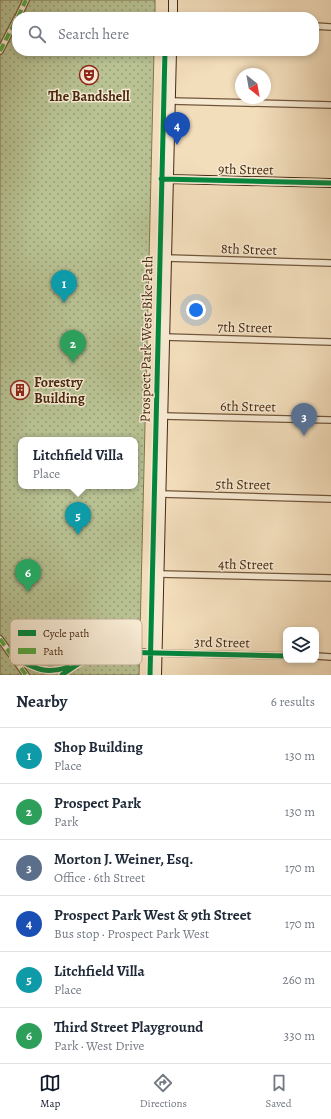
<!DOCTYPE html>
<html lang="en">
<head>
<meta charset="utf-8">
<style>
  body { margin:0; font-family:Alegreya,serif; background:#f2f2f3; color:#1f2937 }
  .controls { position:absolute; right:12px; bottom:12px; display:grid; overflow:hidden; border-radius:8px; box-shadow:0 2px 6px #0003 }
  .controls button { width:36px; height:36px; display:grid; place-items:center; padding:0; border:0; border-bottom:1px solid #e0e1e3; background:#fff; color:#1f2937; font:20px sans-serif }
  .compass { position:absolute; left:235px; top:68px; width:36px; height:36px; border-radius:50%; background:#fff; box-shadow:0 2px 6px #0003; rotate:149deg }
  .you { position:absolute; left:196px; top:310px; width:14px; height:14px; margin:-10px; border:3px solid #fff; border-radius:50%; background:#1a73e8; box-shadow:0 0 0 6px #1a73e833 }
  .badge { display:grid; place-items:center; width:26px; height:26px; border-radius:50%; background:#111827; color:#fff; font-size:13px; font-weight:700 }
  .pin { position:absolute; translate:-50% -33px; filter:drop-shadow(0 1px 2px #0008) }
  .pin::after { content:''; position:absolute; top:21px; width:14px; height:12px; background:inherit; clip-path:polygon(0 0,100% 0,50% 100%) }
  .popup { position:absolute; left:18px; top:437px; width:120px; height:52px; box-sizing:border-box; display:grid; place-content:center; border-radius:8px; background:#fff; filter:drop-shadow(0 1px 3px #0005); font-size:13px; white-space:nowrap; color:#747a83 }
  .popup b { font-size:15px; color:#1f2937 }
  .popup::after { content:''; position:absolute; left:50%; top:100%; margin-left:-8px; border:8px solid transparent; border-top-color:#fff }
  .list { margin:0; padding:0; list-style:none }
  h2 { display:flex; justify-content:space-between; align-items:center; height:52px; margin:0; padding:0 16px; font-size:17px }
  h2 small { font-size:13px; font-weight:400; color:#747a83 }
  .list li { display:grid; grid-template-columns:26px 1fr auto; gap:12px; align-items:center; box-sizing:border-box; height:56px; padding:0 16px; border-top:1px solid #e0e1e3 }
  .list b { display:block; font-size:15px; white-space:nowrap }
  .list p { margin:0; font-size:13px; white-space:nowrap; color:#747a83 }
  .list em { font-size:13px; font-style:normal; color:#747a83 }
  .icon { flex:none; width:22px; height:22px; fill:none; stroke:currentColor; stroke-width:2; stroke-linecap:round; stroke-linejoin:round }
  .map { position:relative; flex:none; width:331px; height:675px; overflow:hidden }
  .search { position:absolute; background:#fff; box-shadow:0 2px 6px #0003; left:12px; right:12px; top:12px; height:44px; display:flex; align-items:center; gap:10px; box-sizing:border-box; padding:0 14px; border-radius:16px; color:#747a83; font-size:15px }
  .sheet { height:388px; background:#fff }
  nav { display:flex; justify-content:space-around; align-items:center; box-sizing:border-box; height:56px; border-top:1px solid #e0e1e3; background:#fff; font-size:11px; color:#747a83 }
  nav a { display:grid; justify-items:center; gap:2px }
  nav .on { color:#111827 }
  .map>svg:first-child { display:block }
  .park { fill:url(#park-dots); stroke:#807552; fill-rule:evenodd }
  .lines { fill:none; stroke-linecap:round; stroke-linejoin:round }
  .street-casing { stroke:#72563b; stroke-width:8 }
  .secondary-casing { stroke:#472810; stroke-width:10 }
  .street { stroke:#f7ead3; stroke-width:5.5 }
  .secondary { stroke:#f7ead3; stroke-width:8 }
  .quiet { stroke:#56aa42; stroke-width:4; stroke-dasharray:8 4; stroke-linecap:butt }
  .cycleway-casing { stroke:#f7ead3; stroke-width:8 }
  .cycleway { stroke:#00873e; stroke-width:5 }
  .labels { text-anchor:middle; stroke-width:3; stroke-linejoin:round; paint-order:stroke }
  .poi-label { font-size:14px; font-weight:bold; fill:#472810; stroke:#f7ead3 }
  .street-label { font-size:14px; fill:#472810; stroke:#f7ead3 }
  .key { fill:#f7ead3; stroke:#c2b098; stroke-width:1 }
  .key-label { font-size:11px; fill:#472810 }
</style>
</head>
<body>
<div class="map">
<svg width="331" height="675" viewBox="0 0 331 675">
  <defs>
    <pattern id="park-dots" width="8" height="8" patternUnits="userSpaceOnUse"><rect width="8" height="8" fill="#b8c293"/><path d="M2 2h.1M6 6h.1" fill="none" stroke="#979e77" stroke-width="1.8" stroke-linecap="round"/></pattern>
  </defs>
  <rect width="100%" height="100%" fill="#f3debc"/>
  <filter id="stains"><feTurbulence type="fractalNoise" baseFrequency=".005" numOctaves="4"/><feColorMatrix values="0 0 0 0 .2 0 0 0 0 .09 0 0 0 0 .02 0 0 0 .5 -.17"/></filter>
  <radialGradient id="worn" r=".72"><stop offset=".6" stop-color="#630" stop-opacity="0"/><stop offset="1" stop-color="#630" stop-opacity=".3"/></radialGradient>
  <path class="park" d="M0 0H155V17H17V51H154L139 675H0ZM21 440H135V486H21Z"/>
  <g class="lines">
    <defs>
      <path id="street" d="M18 17 26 0
        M314 26 331 27
        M0 51 17 18
        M171 101 331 105
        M167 258 331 263
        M165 337 331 342
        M164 416 331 420
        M162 494 331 499
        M160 574 331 578
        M0 639 26 675
        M158 653 286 656
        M316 656 331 657
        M13 657C34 668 45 675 68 667
        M62 675C89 653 111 650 144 652"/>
      <path id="secondary" d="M173 17V0
        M169 179 331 183
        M157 675 172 51"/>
    </defs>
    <use href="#street" class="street-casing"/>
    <use href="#secondary" class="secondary-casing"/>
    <use href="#street" class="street"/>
    <use href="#secondary" class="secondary"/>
    <path class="quiet" d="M18 17 26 0
      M0 51 17 18
      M0 639 26 675"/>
    <defs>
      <path id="cycleway" d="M161 179 331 183
        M13 657C34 668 45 675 68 667
        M62 675C78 662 93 655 113 652L286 656
        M150 675 165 51"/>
    </defs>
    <use href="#cycleway" class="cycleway-casing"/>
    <use href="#cycleway" class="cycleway"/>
  </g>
  <defs>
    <symbol id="theatre-ring" viewBox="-11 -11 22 22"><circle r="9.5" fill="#f7ead3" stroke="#8f2418" stroke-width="1.5"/><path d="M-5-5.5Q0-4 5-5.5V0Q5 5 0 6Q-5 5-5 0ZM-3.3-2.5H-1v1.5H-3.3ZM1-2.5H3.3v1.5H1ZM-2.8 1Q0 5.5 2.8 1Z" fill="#8f2418"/></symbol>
    <symbol id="building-ring" viewBox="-11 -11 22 22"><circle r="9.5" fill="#f7ead3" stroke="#8f2418" stroke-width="1.5"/><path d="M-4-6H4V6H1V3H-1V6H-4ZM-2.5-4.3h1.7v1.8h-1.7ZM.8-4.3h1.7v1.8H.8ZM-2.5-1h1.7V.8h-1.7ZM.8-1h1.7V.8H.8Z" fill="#8f2418"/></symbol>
  </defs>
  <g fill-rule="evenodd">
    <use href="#theatre-ring" x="78" y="64" width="22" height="22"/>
    <use href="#building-ring" x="9" y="379" width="22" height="22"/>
  </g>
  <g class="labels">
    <g class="poi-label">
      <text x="89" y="101">The Bandshell</text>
      <text x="34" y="387" text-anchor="start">Forestry<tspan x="34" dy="16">Building</tspan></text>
    </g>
    <g class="street-label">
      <text transform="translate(246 169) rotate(1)" y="5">9th Street</text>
      <text transform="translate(249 249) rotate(2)" y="5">8th Street</text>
      <text transform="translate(245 327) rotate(1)" y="5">7th Street</text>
      <text transform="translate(146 339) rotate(-89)" y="5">Prospect Park West Bike Path</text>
      <text transform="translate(248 406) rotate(1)" y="5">6th Street</text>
      <text transform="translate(243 484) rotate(1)" y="5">5th Street</text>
      <text transform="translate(246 564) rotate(1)" y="5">4th Street</text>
      <text transform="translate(222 642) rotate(1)" y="5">3rd Street</text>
    </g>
  </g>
  <rect x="10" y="619" width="132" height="46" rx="6" class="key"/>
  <rect x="18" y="630" width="18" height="6" fill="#00873e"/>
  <rect x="18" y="648" width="18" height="6" fill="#56aa42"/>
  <g class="key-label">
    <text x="43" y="637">Cycle path</text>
    <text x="43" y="655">Path</text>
  </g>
  <rect width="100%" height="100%" filter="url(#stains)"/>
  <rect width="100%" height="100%" fill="url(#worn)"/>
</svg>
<div class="controls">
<button><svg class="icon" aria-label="layers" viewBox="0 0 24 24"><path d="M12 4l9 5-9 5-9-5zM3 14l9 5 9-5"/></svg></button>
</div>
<svg class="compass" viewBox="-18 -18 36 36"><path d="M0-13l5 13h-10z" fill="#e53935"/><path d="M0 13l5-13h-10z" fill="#747a83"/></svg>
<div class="you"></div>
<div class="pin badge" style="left:64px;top:303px;background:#0f9aa8">1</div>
<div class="pin badge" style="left:73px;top:363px;background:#2e9e5b">2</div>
<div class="pin badge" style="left:304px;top:436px;background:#5c6f8a">3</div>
<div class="pin badge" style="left:177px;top:145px;background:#1a4fb4">4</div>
<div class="pin badge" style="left:78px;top:535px;background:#0f9aa8">5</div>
<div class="popup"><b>Litchfield Villa</b>Place</div>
<div class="pin badge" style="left:28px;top:592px;background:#2e9e5b">6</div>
<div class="search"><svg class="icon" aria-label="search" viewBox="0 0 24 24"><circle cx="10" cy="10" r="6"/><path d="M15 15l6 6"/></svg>Search here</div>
</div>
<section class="sheet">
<h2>Nearby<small>6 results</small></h2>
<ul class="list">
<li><span class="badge" style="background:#0f9aa8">1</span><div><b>Shop Building</b><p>Place</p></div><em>130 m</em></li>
<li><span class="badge" style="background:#2e9e5b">2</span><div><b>Prospect Park</b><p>Park</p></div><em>130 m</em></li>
<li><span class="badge" style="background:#5c6f8a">3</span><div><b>Morton J. Weiner, Esq.</b><p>Office · 6th Street</p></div><em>170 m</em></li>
<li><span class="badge" style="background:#1a4fb4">4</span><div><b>Prospect Park West &amp; 9th Street</b><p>Bus stop · Prospect Park West</p></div><em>170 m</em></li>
<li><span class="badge" style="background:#0f9aa8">5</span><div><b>Litchfield Villa</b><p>Place</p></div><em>260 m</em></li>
<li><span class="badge" style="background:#2e9e5b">6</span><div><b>Third Street Playground</b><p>Park · West Drive</p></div><em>330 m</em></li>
</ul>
</section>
<nav>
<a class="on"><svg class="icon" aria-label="map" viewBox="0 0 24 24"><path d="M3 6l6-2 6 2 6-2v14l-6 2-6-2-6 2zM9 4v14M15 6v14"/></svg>Map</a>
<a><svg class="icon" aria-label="directions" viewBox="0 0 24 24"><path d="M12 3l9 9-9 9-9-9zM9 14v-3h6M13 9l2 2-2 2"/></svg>Directions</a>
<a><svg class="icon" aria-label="saved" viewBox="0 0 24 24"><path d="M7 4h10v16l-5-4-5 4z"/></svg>Saved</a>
</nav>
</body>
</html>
